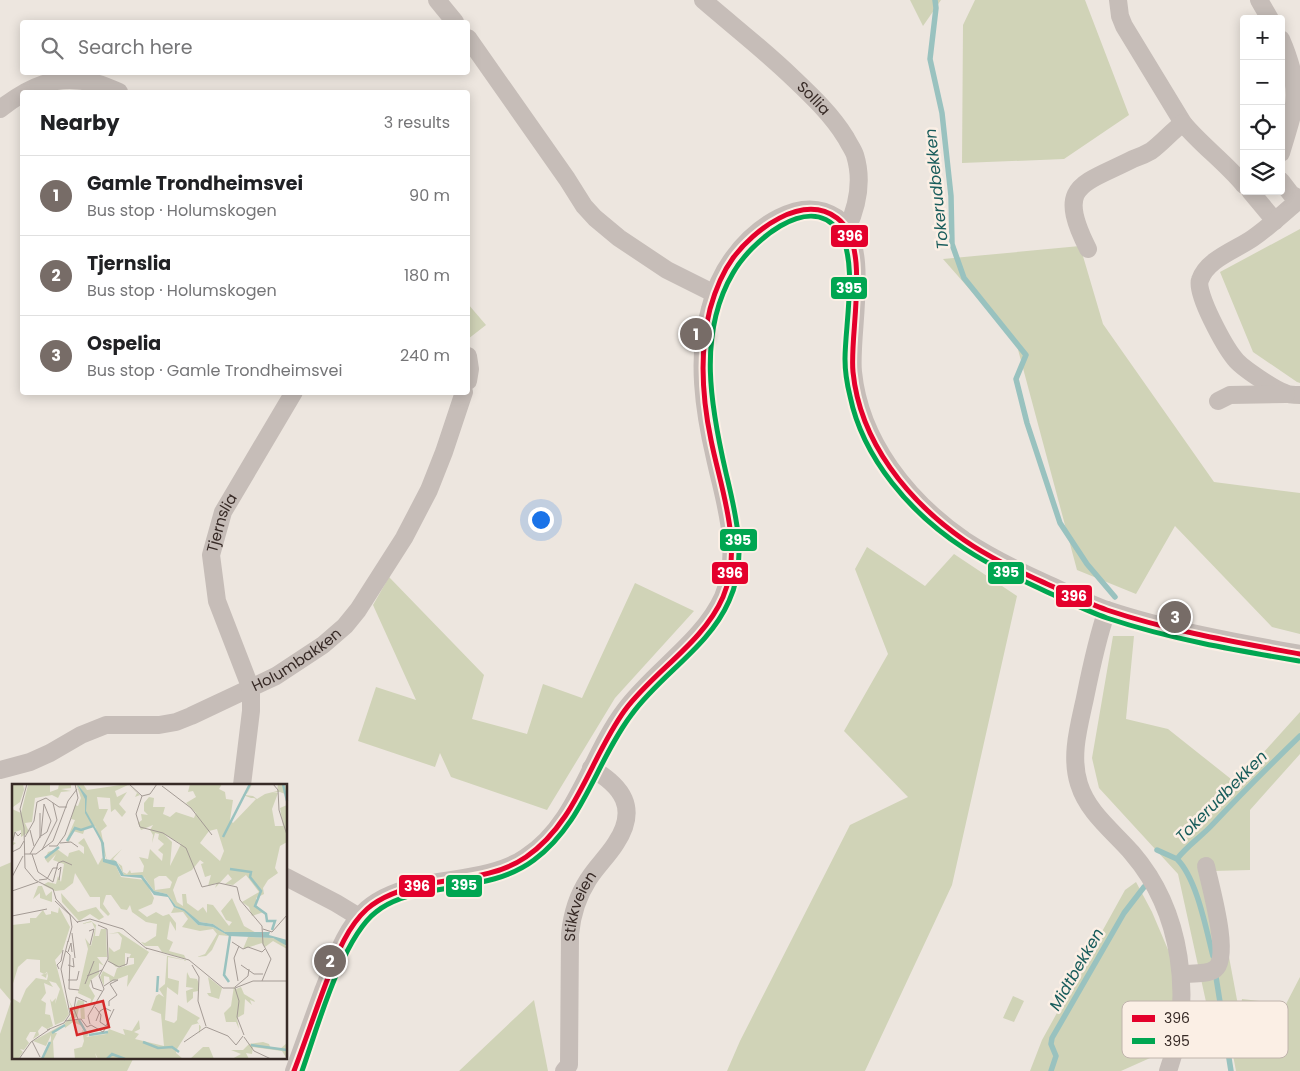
<!DOCTYPE html>
<html lang="en">
<head>
<meta charset="utf-8">
<style>
  body { margin:0; font-family:Poppins,sans-serif; background:#f2f2f2; color:#202124 }
  .controls { position:absolute; right:15px; top:15px; display:grid; overflow:hidden; border-radius:5px; box-shadow:0 2px 12px #0003 }
  .controls button { width:45px; height:45px; display:grid; place-items:center; padding:0; border:0; border-bottom:1px solid #e0e0e0; background:#fff; color:#202124; font:25px sans-serif }
  .you { position:absolute; left:540px; top:519px; width:18px; height:18px; margin:-12px; border:4px solid #fff; border-radius:50%; background:#1a73e8; box-shadow:0 0 0 8px #1a73e833 }
  .badge { display:grid; place-items:center; width:32px; height:32px; border-radius:50%; background:#776c67; color:#fff; font-size:16px; font-weight:700 }
  .pin { position:absolute; translate:-50% -50%; border:2px solid #fff; box-shadow:0 1px 5px #0006 }
  .list { margin:0; padding:0; list-style:none }
  h2 { display:flex; justify-content:space-between; align-items:center; height:65px; margin:0; padding:0 20px; font-size:21px }
  h2 small { font-size:16px; font-weight:400; color:#757577 }
  .list li { display:grid; grid-template-columns:32px 1fr auto; gap:15px; align-items:center; box-sizing:border-box; height:80px; padding:0 20px; border-top:1px solid #e0e0e0 }
  .list b { display:block; font-size:19px; white-space:nowrap }
  .list p { margin:0; font-size:16px; white-space:nowrap; color:#757577 }
  .list em { font-size:16px; font-style:normal; color:#757577 }
  .icon { flex:none; width:28px; height:28px; fill:none; stroke:currentColor; stroke-width:2; stroke-linecap:round; stroke-linejoin:round }
  .map { position:relative; flex:none; width:1300px; height:1071px; overflow:hidden }
  .search { position:absolute; background:#fff; box-shadow:0 2px 12px #0003; left:20px; top:20px; width:450px; height:55px; display:flex; align-items:center; gap:12px; box-sizing:border-box; padding:0 18px; border-radius:5px; color:#757577; font-size:19px }
  .panel { position:absolute; background:#fff; box-shadow:0 2px 12px #0003; left:20px; top:90px; width:450px; height:305px; border-radius:5px }
  .map>svg:first-child { display:block }
  .green { fill:#d0d3b7 }
  .lines { fill:none; stroke-linecap:round; stroke-linejoin:round }
  .stream { stroke:#99c2bf; stroke-width:5.5 }
  .minor { stroke:#c6bdb8; stroke-width:18 }
  .bus-1-casing { stroke:#fbefe5; stroke-width:9 }
  .bus-2-casing { stroke:#fbefe5; stroke-width:9 }
  .bus-1 { stroke:#e4002b; stroke-width:5 }
  .bus-2 { stroke:#00a651; stroke-width:5 }
  .labels { text-anchor:middle; stroke-width:5; stroke-linejoin:round; paint-order:stroke }
  .street-label { font-size:15px; fill:#372a26; stroke:#fbefe5 }
  .water-label { font-size:16px; font-style:italic; fill:#185c5b; stroke:#fbefe5 }
  .inset-river { fill:none; stroke:#99c2bf; stroke-width:2.5 }
  .inset-road { fill:none; stroke:#a49b95; stroke-width:1 }
  .view { fill:#d62828; fill-opacity:0.15; stroke:#d62828; stroke-width:2.5 }
  .inset-edge { fill:none; stroke:#372a26; stroke-width:2.5 }
  .key { fill:#fbefe5; stroke:#c0b4ac; stroke-width:1 }
  .key-label { font-size:14px; fill:#372a26 }
  .line-badge { stroke:#fbefe5; stroke-width:2 }
  .badge-label { font-size:14px; text-anchor:middle; font-weight:bold; fill:#fff }
</style>
</head>
<body>
<div class="map">
<svg width="1300" height="1071" viewBox="0 0 1300 1071">
  <rect width="100%" height="100%" fill="#ede6df"/>
  <path class="green" d="M910 0H941L923 26Z
    M975 0H1085L1129 115 1064 159 962 163 963 25Z
    M1300 229V383L1297 382 1253 352 1220 272Z
    M1080 246 1103 324 1214 482 1300 493V634L1272 627 1175 526 1136 594 1077 570 1016 342 943 259Z
    M468 304 486 325 468 339Z
    M867 547 925 586 954 554 1017 596 952 885 865 1071H727L740 1041 850 825 908 797 844 731 888 654 855 569Z
    M389 577 484 675 472 719 527 734 543 684 582 698 635 583 694 611 615 698 547 810 451 777 440 753 435 767 358 741 376 687 416 700 373 605Z
    M1113 636H1134L1126 719 1168 729 1236 783 1300 712V754L1250 810V870L1213 871 1240 1016 1242 999 1286 1004 1300 977V1071H1236L1232 1050 1241 1019 1210 1020 1178 874 1099 788 1092 758Z
    M14 861V1057H134L127 1071H0V1034L11 1001 0 988V867Z
    M1136 882 1152 912 1172 959 1179 1009 1168 1050 1121 1071H1030L1042 1040 1125 890Z
    M1013 996 1024 1001 1014 1022 1003 1018Z
    M534 1000 548 1071H459Z"/>
  <g class="lines">
    <path class="stream" d="M935 0 936 8 930 59 942 113 951 196 952 244 964 278 1026 355 1016 379 1027 423 1060 523 1087 564 1115 597
      M1157 850 1177 859C1188 845 1201 837 1213 824 1241 794 1270 765 1300 736
      M1177 859C1197 879 1206 929 1213 956
      M1216 977 1231 1071
      M1051 1071 1056 1056 1051 1044 1052 1038 1124 913 1144 887"/>
    <g class="minor">
      <path d="M437 0 455 22"/>
      <path id="s1" d="M703 0C733 26 764 50 793 78 812 96 832 115 846 138 849 144 853 149 855 155 863 181 858 205 847 229"/>
      <path d="M1118 0 1120 16 1124 26 1183 123C1201 145 1225 162 1244 185"/>
      <path d="M1259 0 1270 19"/>
      <path d="M468 38 567 179 584 206 595 218 619 238 667 270 715 294"/>
      <path d="M1281 39C1291 62 1298 86 1293 111 1290 125 1285 139 1281 153"/>
      <path d="M0 109C30 86 55 74 94 83 102 84 111 89 119 92"/>
      <path d="M1281 181 1291 194 1300 199"/>
      <path d="M1250 191 1275 221"/>
      <path d="M1300 199C1285 212 1270 226 1253 238 1236 250 1207 259 1200 280 1195 293 1225 347 1235 359 1242 368 1274 389 1285 393 1289 395 1295 395 1300 395"/>
      <path d="M1088 249C1055 184 1082 185 1133 159 1139 157 1146 154 1151 151 1162 143 1172 131 1183 123"/>
      <path d="M468 356 470 369 468 381"/>
      <path d="M1218 401 1230 395 1286 394"/>
      <path d="M1107 610C1097 639 1091 668 1085 698 1079 726 1070 756 1079 784 1088 813 1113 831 1132 853 1182 911 1194 999 1168 1071"/>
      <path id="s2" d="M0 770 30 762 50 753 81 735 106 725H159L176 722 191 716 276 676 323 645 345 626 358 610 404 538 429 490 444 452 464 392"/>
      <path id="s3" d="M242 785 251 711V689L217 601 211 555 223 512 294 392"/>
      <path d="M286 877 336 903 359 917"/>
      <path d="M1181 974C1191 973 1207 975 1215 969 1231 957 1210 885 1206 866"/>
      <path d="M294 1071C304 1044 313 1018 323 991 334 964 344 929 367 909 383 895 406 888 427 884 459 878 499 876 526 857 577 824 590 756 625 710 654 671 703 641 723 597 742 551 725 504 715 458 704 411 696 357 710 309 714 292 722 273 733 258 754 229 800 193 837 218 872 243 849 334 853 372 860 442 908 501 964 540 990 557 1018 571 1047 584 1067 593 1087 603 1107 610 1167 630 1238 643 1300 654"/>
      <path id="s4" d="M564 1071 569 1065 570 934C572 914 577 897 588 880 596 867 608 856 616 843 639 808 622 786 591 768"/>
    </g>
    <defs>
      <path id="bus-1" d="M294 1071C305 1042 315 1012 326 983 336 957 346 928 367 909 383 895 406 888 427 884 460 878 497 877 526 857 577 822 590 758 625 710 654 671 703 643 723 597 744 547 721 490 711 440 702 397 699 353 710 309 715 291 722 273 733 258 753 231 802 192 837 218 872 244 849 333 853 372 860 442 908 501 964 540 990 558 1019 571 1047 584 1067 593 1087 603 1107 610 1170 631 1235 642 1300 654"/>
      <path id="bus-2" d="M302 1071C317 1029 342 938 376 912 393 898 416 893 437 890 471 884 506 881 534 860 584 823 596 761 632 714 661 674 709 647 729 601 748 560 736 515 726 473 711 408 697 334 733 273 749 244 808 191 838 230 859 258 845 324 845 359 845 371 847 384 850 396 863 459 911 514 965 549 991 566 1019 579 1047 592 1067 601 1087 611 1107 618 1170 639 1234 650 1299 661"/>
    </defs>
    <use href="#bus-1" class="bus-1-casing"/>
    <use href="#bus-2" class="bus-2-casing"/>
    <use href="#bus-1" class="bus-1"/>
    <use href="#bus-2" class="bus-2"/>
  </g>
  <g class="labels">
    <g class="street-label">
      <text dy="5" stroke="none"><textPath href="#s1" startOffset="148">Sollia</textPath></text>
      <text dy="5" stroke="none"><textPath href="#s3" startOffset="271">Tjernslia</textPath></text>
      <text dy="5" stroke="none"><textPath href="#s2" startOffset="322">Holumbakken</textPath></text>
      <text dy="5" stroke="none"><textPath href="#s4" startOffset="168">Stikkveien</textPath></text>
    </g>
    <g class="water-label">
      <text transform="translate(936 189) rotate(-96)" y="6">Tokerudbekken</text>
      <text transform="translate(1221 796) rotate(-45)" y="6">Tokerudbekken</text>
      <text transform="translate(1076 969) rotate(-60)" y="6">Midtbekken</text>
    </g>
  </g>
  <g transform="translate(12 784)">
    <rect width="275" height="275" fill="#ede6df"/>
    <path d="M0 0H11L12 5 14 0 8 18 1 23ZM38 0V8L46 5 47 0H59V4L49 5 59 7 49 8 46 14 40 11 23 14 20 38 13 39 17 48 9 53V46L3 48 1 58 4 59 0 62V25L9 29 16 1ZM64 0H71L75 6 115 0 128 11 123 13 125 9 116 1 103 7 105 13 115 8 107 20 114 28 110 33 103 25 99 28 98 14 85 13 87 25H96L91 36 95 42 89 47 95 77 83 42 73 44 71 50 61 47 57 58 54 57 63 36 59 35 63 21 66 22 69 14ZM178 0H210L207 5 213 8 214 15 221 16 218 36 221 39 244 15 242 14H239L231 11 236 7 237 0H240L236 8 233 11 241 12 245 15 253 10 265 7 266 0 275 2V17L273 10 268 8 260 9H266L260 25 263 42H271L268 24 275 21V58L268 62 263 84 266 89 256 96 251 104 252 110 244 114V121L252 128 240 132 237 123 230 118 247 108 234 91 221 101 213 100 220 95 216 90 203 104 205 99 196 102 199 91 193 93 189 80 192 79 188 76 180 86 166 93 161 106 165 118 171 122 170 110H174L175 119 186 127 191 123 195 129V120L201 121 217 142 220 138 214 136 209 127 220 114 232 142 246 150 213 148 201 140 188 138 164 122 155 110 142 107 132 93 112 91 106 79 98 76 110 65 101 75 110 82 111 88 115 90 118 86 119 89 131 88 132 82 127 73 136 75 138 65 150 77 151 70 146 66 152 60 146 55 147 50 143 49 140 59 141 51 138 46 141 41 129 46 126 39 130 36 129 30 136 31 132 27V19L137 13 142 14 141 23H153L151 30 158 33 164 28 182 34 184 29 174 19 184 13 181 7 176 8ZM205 45 212 67 208 77 188 59 197 47ZM152 50 169 60 158 82 160 58ZM147 92H154L160 98 158 104 143 106 142 95ZM72 54 86 81 90 74 104 82 109 93 133 96 142 114 140 120 126 126 135 133 144 128 151 132 157 130 164 139V147L158 137 155 155 161 158 157 167 172 171 174 175 150 168 146 162H133L129 158 133 159 144 152 145 140 134 138 120 128 118 121 115 126 109 125 99 111H94L91 120 98 130 96 132 88 124V113H78L63 89 61 99 52 106 43 107 31 101 36 98 44 100 46 92 49 98 52 80 41 76 44 70 36 79 33 75 36 68 45 65 56 73 57 69 67 66 72 70V63L66 59ZM26 102H30L34 112 40 107V118L28 114V109L21 115ZM49 109 66 128 84 123 92 133 87 136 78 130 67 137 50 118ZM47 123 58 143 50 168 43 176 57 230 52 237 43 241 38 215 40 218 44 214 43 220 48 205 44 199 37 197 41 203 32 199 34 209 29 216 34 219 33 230 38 231 41 242 35 245 30 242 26 247 27 251 21 255 24 248H18L14 255 17 259 12 266 8 265 11 268 6 275H0V214L8 219 14 205 24 194 35 196 36 192 35 188 32 190 35 189 34 194 29 191 32 190 28 188V176L15 175 6 183 0 203V141L18 139V134H24L31 126 34 131 39 130V127L46 129ZM162 123 172 127 186 141 201 143 217 152 207 151 200 166 194 172 185 173 193 170 205 150 201 145 188 147 170 143 176 135 171 128 159 129ZM79 137 84 141 83 152H87L89 145H94L95 173H85L92 182 87 179V190L79 196 77 202 83 212 78 222 79 215 66 209 76 165 73 154 79 162 83 145 80 138 69 140ZM107 148 137 168 115 203 116 191 98 198 97 193 92 192V202L88 193 91 187 102 193 105 184 122 180V174H117L119 170 113 169V182L104 183 96 176 97 163 102 168 108 165 110 154 106 149 96 150ZM236 153 261 154 272 159 275 165 261 157 253 163 250 159 231 165ZM139 168 177 177 156 173V194L167 197 166 211 155 203 153 236 162 239 165 236 166 221 188 234 185 237 189 243 187 250V239L180 241 165 265 164 269 171 275H86L83 269 85 275H63L62 265 70 263 72 257 70 246 77 251 74 253 94 250 97 245 113 251 111 245 120 247 127 236 128 245 122 248 127 250 123 255 152 262 149 230 139 226 144 212 147 210 152 213 147 205 153 200 155 172ZM175 188 178 194 185 195 187 200 186 207 181 208V214L175 219 174 207 182 204 174 203ZM196 193 210 204 207 215 197 212 195 209H199ZM222 202 224 205 229 203 232 210 242 216 243 218 238 216 239 219 240 221 233 215 232 230 225 234 227 245 224 238H214L212 229 219 222ZM55 213 62 226 66 216 72 217 73 235H69L68 220 65 233 60 235 67 236 72 243 61 238 53 244 52 240 62 229ZM50 241 42 249H45L41 257 42 275H30L39 256V251L34 262 21 257ZM251 258 257 260 259 265H268L275 259V275L270 267 241 263 240 270 234 269 237 275H220L229 270 219 266H231L237 260ZM191 263H197L202 275H178Z" fill="#d0d3b7" fill-rule="evenodd"/>
    <path d="M65 0 75 12 74 27 92 59 93 75 104 77 112 91H130L142 107 155 110 164 122 172 125 188 138 201 140 213 148H258L257 151 275 156V162L261 154 217 152 201 143 186 141 172 127 162 123 156 113 142 111 129 94 109 92 104 82 91 78 89 58 73 29V15Z" fill="#99c2bf"/>
    <path class="inset-river" d="M271 0 275 17M211 53 238 0M55 57 63 44 69 46 81 42M33 74 47 63M218 85 239 88 238 93 249 107 243 122 254 130 255 137H263L260 146M217 198 212 191 218 152M145 208 146 192M67 236 75 250M40 249 53 241M77 251 96 248M131 258 146 264 160 263 167 268M239 261 275 266M30 275 38 258M95 275 100 270 113 275"/>
    <path class="inset-road" d="M15 0 8 25 12 44 13 84 23 96 41 105 44 115 66 139M117 0 130 12M261 0 266 6 267 26 275 51M150 2 179 24 200 51M130 12 124 30 128 43 151 49 174 64 190 103 207 99 225 103 228 116 250 142 251 160 259 175 250 197M130 12 138 10 145 0M28 29V54M18 46 22 62M29 52 35 48 39 37 32 20M13 53 22 37 25 18 34 14 47 23H55M48 59 59 58 66 63M0 60 3 48 6 52 9 49M37 62H45L53 51 66 14 63 0M30 66 45 36 41 19M0 68 8 64 12 57M12 70H24L41 57 56 17 65 5M18 70 29 51 32 20M20 70 26 88 41 98 46 79 51 77 60 81M46 86 49 83 47 96M0 93 11 72M27 96 35 95 41 84H46M0 107 26 98M43 117 58 131 60 143M0 132 35 125M65 138 78 135 111 145 135 165M251 145 260 148 275 131M77 147 82 145 78 161M60 149 63 174M56 158 60 143M220 158 231 165 236 163 250 168 253 165M134 164 177 176 211 204H223L241 197H275M54 167 58 171 57 205 67 206M56 168 59 159 60 168M96 177 107 183 115 180 116 173M56 181 62 183 61 174M180 181 187 193 186 217 194 242M229 181 242 190H251M47 185 45 181 49 177 51 166M75 192 90 186M56 196H65L67 187M79 196 81 204 90 207M226 197 222 174 227 162M73 200 82 177M92 202 101 196H106L98 200 105 211 97 217V222M223 203 236 192 237 185M223 204 227 217 225 233 232 251M83 223 89 231 88 238 94 242 102 225M66 235 62 225 64 213 75 218M53 237 69 235 75 243 79 241 91 248 93 245M84 237 88 227 93 224 99 227M78 240 76 232 92 205 87 192 96 175 95 145 86 141M194 243 216 252 224 261 231 252M35 246 52 239 58 230 49 185 56 157M232 253 242 267 259 275M20 257 28 273M172 258 194 243M7 275 19 258 38 245"/>
    <path class="view" d="M91 217 97 243 65 251 59 225Z"/>
    <rect width="275" height="275" class="inset-edge"/>
  </g>
  <rect x="1122" y="1001" width="166" height="57" rx="8" class="key"/>
  <rect x="1132" y="1015" width="23" height="7" fill="#e4002b"/>
  <rect x="1132" y="1038" width="23" height="6" fill="#00a651"/>
  <g class="key-label">
    <text x="1164" y="1023">396</text>
    <text x="1164" y="1046">395</text>
  </g>
  <g class="line-badge">
    <rect x="830" y="224" width="39" height="24" rx="5" fill="#e4002b"/>
    <rect x="830" y="276" width="38" height="24" rx="5" fill="#00a651"/>
    <rect x="719" y="528" width="39" height="24" rx="5" fill="#00a651"/>
    <rect x="987" y="561" width="38" height="24" rx="5" fill="#00a651"/>
    <rect x="711" y="561" width="38" height="24" rx="5" fill="#e4002b"/>
    <rect x="1055" y="584" width="38" height="24" rx="5" fill="#e4002b"/>
    <rect x="445" y="874" width="38" height="24" rx="5" fill="#00a651"/>
    <rect x="398" y="874" width="38" height="24" rx="5" fill="#e4002b"/>
  </g>
  <g class="badge-label">
    <text x="850" y="241">396</text>
    <text x="849" y="293">395</text>
    <text x="738" y="545">395</text>
    <text x="1006" y="577">395</text>
    <text x="730" y="578">396</text>
    <text x="1074" y="601">396</text>
    <text x="464" y="890">395</text>
    <text x="417" y="891">396</text>
  </g>
</svg>
<div class="controls">
<button>+</button>
<button>−</button>
<button><svg class="icon" aria-label="locate" viewBox="0 0 24 24"><circle cx="12" cy="12" r="6"/><path d="M12 2v4M12 18v4M2 12h4M18 12h4"/></svg></button>
<button><svg class="icon" aria-label="layers" viewBox="0 0 24 24"><path d="M12 4l9 5-9 5-9-5zM3 14l9 5 9-5"/></svg></button>
</div>
<div class="you"></div>
<div class="pin badge" style="left:696px;top:334px">1</div>
<div class="pin badge" style="left:330px;top:961px">2</div>
<div class="pin badge" style="left:1175px;top:617px">3</div>
<div class="search"><svg class="icon" aria-label="search" viewBox="0 0 24 24"><circle cx="10" cy="10" r="6"/><path d="M15 15l6 6"/></svg>Search here</div>
<section class="panel">
<h2>Nearby<small>3 results</small></h2>
<ul class="list">
<li><span class="badge">1</span><div><b>Gamle Trondheimsvei</b><p>Bus stop · Holumskogen</p></div><em>90 m</em></li>
<li><span class="badge">2</span><div><b>Tjernslia</b><p>Bus stop · Holumskogen</p></div><em>180 m</em></li>
<li><span class="badge">3</span><div><b>Ospelia</b><p>Bus stop · Gamle Trondheimsvei</p></div><em>240 m</em></li>
</ul>
</section>
</div>
</body>
</html>
